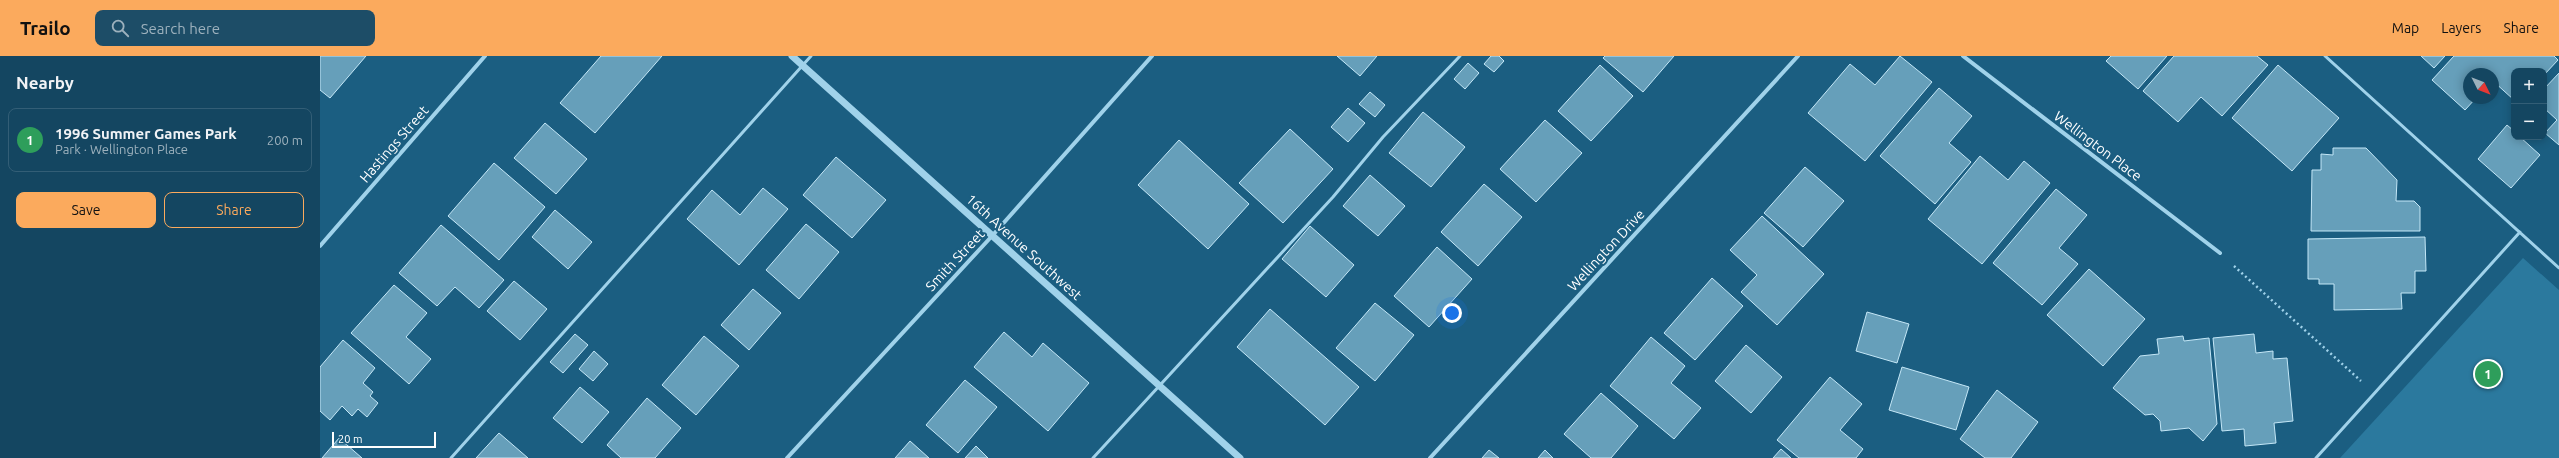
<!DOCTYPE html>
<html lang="en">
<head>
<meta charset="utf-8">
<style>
  body { margin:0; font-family:Ubuntu,sans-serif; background:#1d4d67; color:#f1f3f6 }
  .controls { position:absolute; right:12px; top:12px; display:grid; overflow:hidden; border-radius:8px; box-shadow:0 2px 10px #0003 }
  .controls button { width:36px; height:36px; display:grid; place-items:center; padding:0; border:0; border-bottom:1px solid #335e76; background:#144661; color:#f1f3f6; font:20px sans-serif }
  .compass { position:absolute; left:2143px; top:12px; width:36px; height:36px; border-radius:50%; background:#144661; box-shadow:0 2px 10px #0003; rotate:132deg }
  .scale { position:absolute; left:12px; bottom:10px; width:104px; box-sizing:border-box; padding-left:4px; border:2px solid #fff; border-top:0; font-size:11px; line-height:14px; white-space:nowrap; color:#fff; -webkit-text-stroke:3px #1b5e81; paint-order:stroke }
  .you { position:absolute; left:1132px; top:257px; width:14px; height:14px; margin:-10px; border:3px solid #fff; border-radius:50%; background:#1a73e8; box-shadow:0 0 0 6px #1a73e833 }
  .badge { display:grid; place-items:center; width:26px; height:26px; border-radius:50%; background:#fbaa5d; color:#fff; font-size:13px; font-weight:700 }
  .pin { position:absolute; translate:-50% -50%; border:2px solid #fff; box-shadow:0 1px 4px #0006 }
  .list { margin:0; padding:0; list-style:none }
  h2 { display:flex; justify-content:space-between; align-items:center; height:52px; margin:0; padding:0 16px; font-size:17px }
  h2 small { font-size:13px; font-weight:400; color:#9db1bd }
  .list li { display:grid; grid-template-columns:26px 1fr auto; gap:12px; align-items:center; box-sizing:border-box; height:64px; margin:0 8px 8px; padding:0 8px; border:1px solid #335e76; border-radius:8px }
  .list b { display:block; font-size:15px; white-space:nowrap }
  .list p { margin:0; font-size:13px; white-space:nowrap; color:#9db1bd }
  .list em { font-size:13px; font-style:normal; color:#9db1bd }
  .actions { display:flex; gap:8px; padding:12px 16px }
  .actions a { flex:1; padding:9px 0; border:1px solid #fbaa5d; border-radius:8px; text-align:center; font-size:14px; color:#fbaa5d }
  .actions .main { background:#fbaa5d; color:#111 }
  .icon { flex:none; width:22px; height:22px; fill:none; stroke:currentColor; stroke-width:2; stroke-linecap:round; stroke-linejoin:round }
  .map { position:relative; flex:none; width:2239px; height:402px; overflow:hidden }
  header { display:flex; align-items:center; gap:24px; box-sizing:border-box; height:56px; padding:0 20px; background:#fbaa5d; color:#111 }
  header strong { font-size:19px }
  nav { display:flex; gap:22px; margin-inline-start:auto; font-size:14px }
  .search { width:280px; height:36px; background:#1d4d67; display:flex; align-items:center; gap:10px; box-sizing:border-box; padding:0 14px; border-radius:8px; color:#9db1bd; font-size:15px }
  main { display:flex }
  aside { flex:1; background:#144661 }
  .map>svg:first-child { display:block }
  .green { fill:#2b799e }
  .building { fill:#669fba; stroke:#c4e7f7 }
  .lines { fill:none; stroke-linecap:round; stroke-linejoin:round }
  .path { stroke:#a0d2ea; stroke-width:2.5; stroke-dasharray:2 3; stroke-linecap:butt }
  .service { stroke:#a0d2ea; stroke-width:3 }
  .minor { stroke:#a0d2ea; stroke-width:4 }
  .tertiary { stroke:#a0d2ea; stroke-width:7 }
  .labels { text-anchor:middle; stroke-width:4; stroke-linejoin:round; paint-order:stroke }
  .street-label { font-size:14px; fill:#fff; stroke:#1b5e81 }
</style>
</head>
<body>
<header>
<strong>Trailo</strong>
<div class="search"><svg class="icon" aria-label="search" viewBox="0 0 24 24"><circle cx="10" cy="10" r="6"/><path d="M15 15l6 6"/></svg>Search here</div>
<nav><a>Map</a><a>Layers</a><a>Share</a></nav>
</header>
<main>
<aside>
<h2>Nearby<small></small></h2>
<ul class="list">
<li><span class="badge" style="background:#2e9e5b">1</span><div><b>1996 Summer Games Park</b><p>Park · Wellington Place</p></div><em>200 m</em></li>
</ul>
<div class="actions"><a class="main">Save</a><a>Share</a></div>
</aside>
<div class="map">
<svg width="2239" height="402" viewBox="0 0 2239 402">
  <rect width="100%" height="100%" fill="#1b5e81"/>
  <path class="green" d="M2203 202 2239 234V402H2020Z"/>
  <path class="building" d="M0 0H46L10 42 0 34Z
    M281 0H342L275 77 240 47Z
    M1017 0H1057L1040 20Z
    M1171 0H1179L1184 5 1174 16 1164 8Z
    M1285 0H1354L1323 36 1283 2Z
    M1580 0 1612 26 1545 105 1488 57 1530 8 1555 29Z
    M1791 0H1847L1818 33 1786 5Z
    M1854 0H1937L1948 9 1902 60 1881 41 1858 66 1823 35Z
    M2101 0H2125L2114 12Z
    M2134 0H2234L2238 4 2224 19V15H2194V44L2173 25V18H2149V42H2156L2145 54 2112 24Z
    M1148 7 1159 17 1145 33 1134 23Z
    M1280 9 1313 40 1271 85 1238 55Z
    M1958 9 2019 62 1972 115 1912 62Z
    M2239 17V89L2225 77 2237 64 2224 52V33Z
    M1619 32 1652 60 1629 87 1651 106 1615 148 1560 100Z
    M1050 36 1065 49 1055 61 1039 48Z
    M1028 52 1045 67 1028 86 1011 71Z
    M1103 56 1145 91 1111 131 1069 97Z
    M1225 64 1262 97 1216 146 1180 113Z
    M225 67 267 103 236 138 194 102Z
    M2187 69 2194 75V81H2200L2220 99 2191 132 2158 103Z
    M970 73 1013 113 963 167 919 127Z
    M859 84 929 148 888 193 818 129Z
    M2013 92H2046L2077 124 2076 145H2094L2100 151V175H1991L1992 114H2001V98L2013 99Z
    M1660 100 1688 124 1704 105 1730 127 1662 208 1608 163Z
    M516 101 566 144 532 182 483 139Z
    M174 107 225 151 179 204 128 160Z
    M1485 111 1524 145 1483 191 1444 157Z
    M1050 119 1085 150 1058 180 1023 150Z
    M1164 128 1202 161 1158 210 1121 176Z
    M443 132 468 153 419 209 367 163 392 134 420 159Z
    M1736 133 1767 159 1739 192 1758 208 1722 249 1673 207Z
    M235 154 272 186 248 213 212 181Z
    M1442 160 1504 218 1457 269 1421 236 1437 219 1410 194Z
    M486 168 519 196 479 243 446 214Z
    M121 169 184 224 159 252 135 231 117 250 79 217Z
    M990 170 1034 209 1006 241 962 203Z
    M2105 181 2106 215H2095V237H2081L2082 253 2014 254V228H1999V223H1988V183Z
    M1117 191 1152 223 1109 271 1074 240Z
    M1769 213 1825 263 1783 310 1727 259Z
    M1392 222 1423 250 1375 304 1344 277Z
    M194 225 227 253 200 284 167 255Z
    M74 229 107 257 86 281 111 303 89 328 31 277Z
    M433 233 461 257 429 294 401 269Z
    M1055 247 1094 279 1055 325 1016 292Z
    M950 253 1039 331 1005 369 917 291Z
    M1547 256 1589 268 1577 307 1536 295Z
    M684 276 712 301 723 287 769 327 728 375 654 311Z
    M255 278 268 289 243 317 230 306Z
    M1934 278 1936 297 1953 295V303L1967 302 1973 365 1954 367 1956 387 1925 390 1924 373 1902 375 1893 282Z
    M384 280 419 310 376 359 342 329Z
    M1863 280 1864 285 1889 282 1897 368 1883 385 1869 372 1841 375 1840 365 1833 358 1825 359 1793 332 1820 300 1839 298 1837 283Z
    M1331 281 1365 310 1351 327 1381 352 1354 383 1290 330Z
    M23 284 55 312 43 327 53 336 50 340 58 347 47 361 38 353 32 360 22 350 10 364 0 355V311Z
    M1426 289 1462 321 1431 357 1395 325Z
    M274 295 288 308 273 325 259 313Z
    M1582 311 1649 331 1636 374 1569 354Z
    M1510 321 1542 348 1520 374 1543 393 1536 402H1479L1457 384Z
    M645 324 677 351 638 397 606 369Z
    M260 331 289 356 262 387 233 362Z
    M1677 334 1718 366 1691 402H1665L1640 383Z
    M1281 337 1318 370 1291 402H1271L1244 378Z
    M327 342 361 372 335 402H301L287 389Z
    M179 377 208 402H156Z
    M19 382 42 402H2Z
    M590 385 609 402H575Z
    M656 390 668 402H645Z
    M1461 393 1471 402H1453Z
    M1169 394 1179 402H1162Z
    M1225 394 1233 402H1218Z"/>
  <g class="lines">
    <path class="path" d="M1914 210 2041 325"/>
    <path class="service" d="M2005 0 2239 212
      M131 402 491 0
      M773 402 1013 141 1063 81 1140 0
      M1996 402 2200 176"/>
    <path class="minor" d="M1643 0 1900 197
      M0 190 165 0
      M467 402 672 180 832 0
      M1110 402 1478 0"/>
    <path class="tertiary" d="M472 0 920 402"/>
  </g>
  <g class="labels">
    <g class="street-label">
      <text transform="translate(74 88) rotate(-49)" y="5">Hastings Street</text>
      <text transform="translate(1778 90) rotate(37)" y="5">Wellington Place</text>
      <text transform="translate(704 191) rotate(42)" y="5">16th Avenue Southwest</text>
      <text transform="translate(1286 194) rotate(-47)" y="5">Wellington Drive</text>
      <text transform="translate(635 204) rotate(-47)" y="5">Smith Street</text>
    </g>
  </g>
</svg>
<div class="controls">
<button>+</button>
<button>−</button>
</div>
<svg class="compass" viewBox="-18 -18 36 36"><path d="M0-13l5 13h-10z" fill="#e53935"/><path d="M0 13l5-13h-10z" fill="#9db1bd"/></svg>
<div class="scale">20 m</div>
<div class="you"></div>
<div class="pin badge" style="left:2168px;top:318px;background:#2e9e5b">1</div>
</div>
</main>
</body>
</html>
